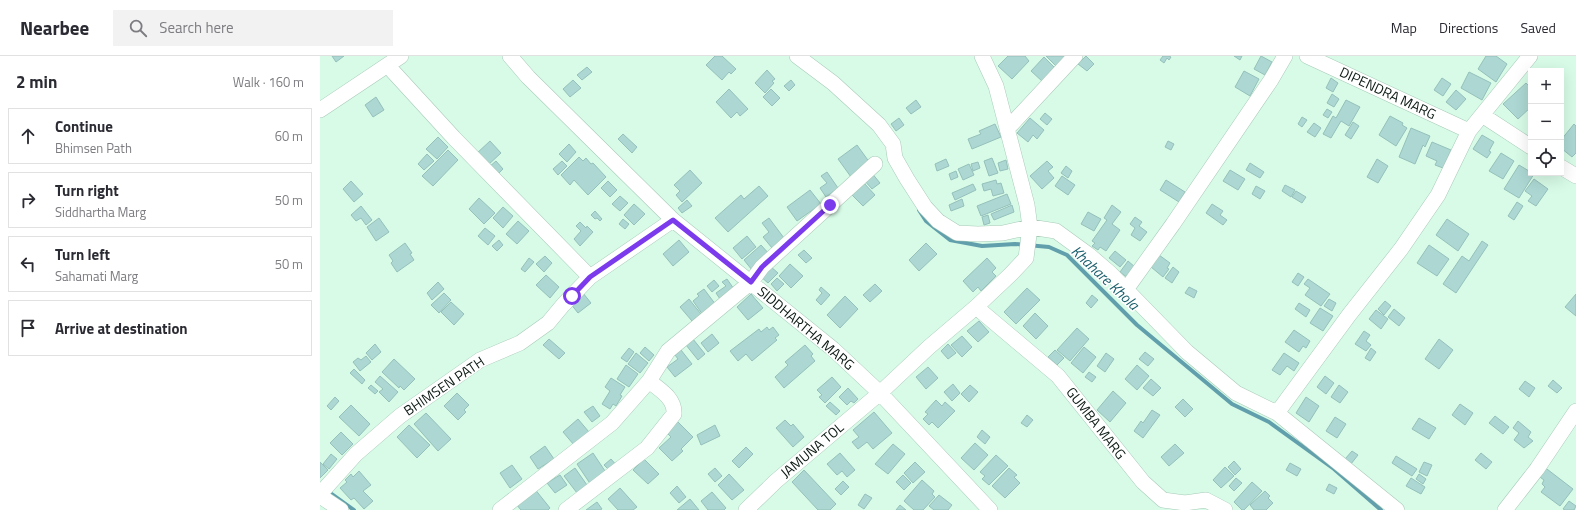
<!DOCTYPE html>
<html lang="en">
<head>
<meta charset="utf-8">
<style>
  body { margin:0; font-family:"Titillium Web",sans-serif; background:#f2f2f3; color:#2b2b33 }
  .controls { position:absolute; right:12px; top:12px; display:grid; overflow:hidden; border-radius:0px; box-shadow:0 4px 16px #0002 }
  .controls button { width:36px; height:36px; display:grid; place-items:center; padding:0; border:0; border-bottom:1px solid #e1e1e2; background:#fff; color:#2b2b33; font:20px sans-serif }
  .stop { position:absolute; width:12px; height:12px; margin:-9px; border:3px solid #7c3aed; border-radius:50%; background:#fff }
  .stop.end { background:#7c3aed; border-color:#fff; box-shadow:0 1px 4px #0008 }
  .list { margin:0; padding:0; list-style:none }
  h2 { display:flex; justify-content:space-between; align-items:center; height:52px; margin:0; padding:0 16px; font-size:17px }
  h2 small { font-size:13px; font-weight:400; color:#7c7c81 }
  .list li { display:grid; grid-template-columns:26px 1fr auto; gap:12px; align-items:center; box-sizing:border-box; height:56px; margin:0 8px 8px; padding:0 8px; border:1px solid #e1e1e2; border-radius:0px }
  .list b { display:block; font-size:15px; white-space:nowrap }
  .list p { margin:0; font-size:13px; white-space:nowrap; color:#7c7c81 }
  .list em { font-size:13px; font-style:normal; color:#7c7c81 }
  .icon { flex:none; width:22px; height:22px; fill:none; stroke:currentColor; stroke-width:2; stroke-linecap:round; stroke-linejoin:round }
  .map { position:relative; flex:none; width:1256px; height:454px; overflow:hidden }
  header { display:flex; align-items:center; gap:24px; box-sizing:border-box; height:56px; padding:0 20px; background:#fff; border-bottom:1px solid #e1e1e2 }
  header strong { font-size:19px }
  nav { display:flex; gap:22px; margin-inline-start:auto; font-size:14px }
  .search { width:280px; height:36px; background:#f2f2f3; display:flex; align-items:center; gap:10px; box-sizing:border-box; padding:0 14px; border-radius:0px; color:#7c7c81; font-size:15px }
  main { display:flex }
  aside { flex:1; background:#fff }
  .map>svg:first-child { display:block }
  .lines { fill:none; stroke-linecap:round; stroke-linejoin:round }
  .stream { stroke:#619fac; stroke-width:4 }
  .building { fill:#acd7d2; stroke:#95c0bb }
  .minor-casing { stroke:#a8cbb8; stroke-width:16 }
  .minor { stroke:#fff; stroke-width:15 }
  .route { stroke:#7c3aed; stroke-width:5 }
  .labels { text-anchor:middle; stroke-width:3; stroke-linejoin:round; paint-order:stroke }
  .street-label { font-size:14px; fill:#0c1913; stroke:#fff }
  .water-label { font-size:15px; font-style:italic; fill:#195f6c; stroke:#fff }
</style>
</head>
<body>
<header>
<strong>Nearbee</strong>
<div class="search"><svg class="icon" aria-label="search" viewBox="0 0 24 24"><circle cx="10" cy="10" r="6"/><path d="M15 15l6 6"/></svg>Search here</div>
<nav><a>Map</a><a>Directions</a><a>Saved</a></nav>
</header>
<main>
<aside>
<h2>2 min<small>Walk · 160 m</small></h2>
<ul class="list">
<li><svg class="icon" aria-label="ahead" viewBox="0 0 24 24"><path d="M12 20V5M6 11l6-6 6 6"/></svg><div><b>Continue</b><p>Bhimsen Path</p></div><em>60 m</em></li>
<li><svg class="icon" aria-label="right" viewBox="0 0 24 24"><path d="M7 20v-9h11M14 6l5 5-5 5"/></svg><div><b>Turn right</b><p>Siddhartha Marg</p></div><em>50 m</em></li>
<li><svg class="icon" aria-label="left" viewBox="0 0 24 24"><path d="M17 20v-9H6M10 6l-5 5 5 5"/></svg><div><b>Turn left</b><p>Sahamati Marg</p></div><em>50 m</em></li>
<li><svg class="icon" aria-label="arrive" viewBox="0 0 24 24"><path d="M6 21V4h12l-3 4 3 4H6"/></svg><div><b>Arrive at destination</b></div></li>
</ul>
</aside>
<div class="map">
<svg width="1256" height="454" viewBox="0 0 1256 454">
  <rect width="100%" height="100%" fill="#d7fbe7"/>
  <g class="lines">
    <path class="stream" d="M599 154 606 165 630 184 662 190 695 188 729 191 747 199 817 269 912 348 949 366 1014 413 1061 454
      M9 436 34 454"/>
  </g>
  <path class="building" d="M12 0H24L16 6Z
    M395 0H402L416 13 411 18 409 16 402 24 386 9Z
    M688 0H705L709 5 692 23 678 10Z
    M726 0H749L738 12Z
    M766 0 774 8 767 15 758 8Z
    M843 0H849L851 1 849 4 847 2 844 7 840 4Z
    M914 0H922L920 4Z
    M941 0 952 6 945 19 934 13Z
    M1166 0H1176L1187 8 1176 26 1158 13Z
    M724 1 736 13 723 26 711 15Z
    M267 11 272 16 262 24 257 19Z
    M447 14 455 23 452 25 454 27 445 37 435 27Z
    M924 15 939 23 930 40 915 31Z
    M1149 16 1171 27 1162 44 1141 32Z
    M1011 22 1018 27 1013 36 1006 32Z
    M1122 22 1131 28 1123 40 1114 34Z
    M253 24 261 32 250 41 243 33Z
    M471 24 475 29 469 35 464 30Z
    M1206 27 1211 32V51L1198 63 1183 48Z
    M409 33 428 53 420 60 417 56 411 62 396 46Z
    M451 33 460 42 452 50 443 41Z
    M1136 34 1146 43 1136 54 1126 46Z
    M1012 38 1019 43 1014 51 1007 47Z
    M56 41 64 54 53 61 45 49Z
    M596 44 601 51 591 58 586 52Z
    M1026 44 1040 51 1029 70 1021 65 1011 82 1003 78 1013 60 1016 62Z
    M1007 53 1012 56 1008 62 1003 59Z
    M725 57 732 63 727 69 720 63Z
    M1070 60 1083 67 1082 69 1087 72 1076 90 1059 79Z
    M982 61 987 64 982 71 978 68Z
    M579 62 584 69 576 75 571 68Z
    M710 62 724 74 717 83 713 79 708 86 697 77Z
    M1033 66 1039 70 1031 83 1025 79Z
    M994 67 1001 72 995 81 987 76Z
    M675 68 681 81 652 93 648 83 661 78 659 75Z
    M1254 68 1256 70V97L1252 101 1241 92V84Z
    M1091 72 1110 80 1105 91 1103 89 1095 108 1079 101Z
    M303 78 317 91 312 97 298 83Z
    M1162 79 1174 86 1169 95 1171 96 1167 102 1153 93Z
    M118 81 128 91 117 103 106 93Z
    M170 85 181 97 167 110 156 98Z
    M848 85 854 88 851 94 845 91Z
    M1112 86 1131 94 1123 112 1115 109 1117 105 1106 100Z
    M249 88 256 96 247 106 239 98Z
    M537 89 550 107 531 121 518 103Z
    M128 94 138 104 113 130 102 120Z
    M1181 97 1194 105 1183 123 1169 115Z
    M107 98 114 105 104 114 98 108Z
    M259 101 263 105 266 102 271 108 273 107 286 121 268 139 254 124 250 129 241 119Z
    M672 102 678 117 669 120 664 105Z
    M626 103 629 110 617 115 615 108Z
    M1057 103 1068 110 1058 127 1047 121Z
    M686 104 688 113 680 115 678 107Z
    M176 105 183 113 177 119 169 111Z
    M242 105 247 110 238 119 233 113Z
    M727 105 733 111 728 115 734 122 722 133 710 120Z
    M658 106 660 112 653 115 651 108Z
    M930 107 944 116 940 122 926 114Z
    M649 108 654 119 643 124 638 113Z
    M1199 109 1214 118 1199 142 1184 133Z
    M746 110 752 115 748 122 741 117Z
    M370 114 382 127 362 146 356 139 360 135 354 129Z
    M910 114 925 123 918 134 903 125Z
    M636 115 638 121 631 124 629 118Z
    M507 116 518 132 506 141 500 132 507 127 501 120Z
    M551 116 560 127 552 133 543 123Z
    M742 120 755 129 748 139 735 130Z
    M1214 123 1228 133 1216 150 1208 145 1212 140 1205 135Z
    M676 124 677 128 681 127 684 137 673 140 671 133 664 135 662 128Z
    M846 124 865 136 859 146 840 134Z
    M31 125 43 138 34 146 23 133Z
    M288 125 297 134 290 141 281 132Z
    M544 127 555 139 543 150 532 139Z
    M653 128 656 134 635 144 632 137Z
    M965 129 975 134 971 141 962 135Z
    M439 130 448 140 408 176 395 162 421 139 424 143Z
    M936 130 945 135 940 143 932 138Z
    M490 134 501 148 477 165 467 151Z
    M976 135 986 141 982 147 972 141Z
    M687 138 691 148 661 160 657 150Z
    M300 140 308 147 300 155 292 148Z
    M159 142 175 157 164 168 149 153Z
    M642 143 644 150 631 155 629 149Z
    M367 144 372 150 362 157 358 152Z
    M1197 146 1203 150 1194 164 1188 160Z
    M314 148 325 158 314 169 304 159Z
    M892 148 903 155 900 159 907 164 903 169 886 157Z
    M692 149 694 156 674 164 671 158Z
    M792 149 801 156 792 168 800 174 786 195 780 191 778 194 772 190 775 187 772 185 787 164 784 162Z
    M41 150 52 164 46 169 41 162 36 165 31 159Z
    M183 151 193 160 183 172 173 162Z
    M275 155 282 163 280 165 277 162 275 163 271 159Z
    M768 156 781 163 774 175 761 168Z
    M668 159 670 167 664 169 662 161Z
    M815 161 822 166 819 170 827 176 820 185 811 179 815 172 810 168Z
    M59 162 69 176 56 185 47 171Z
    M449 162 464 182 452 192 443 181 449 176 442 167Z
    M303 163 309 168 305 173 299 168Z
    M1127 163 1149 178 1138 195 1116 179Z
    M198 165 209 175 197 188 186 178Z
    M260 166 266 172 267 170 273 176 260 190 254 183 261 175 256 170Z
    M165 172 175 180 168 189 158 180Z
    M427 180 436 191 422 203 413 192Z
    M179 184 183 189 177 195 172 190Z
    M359 184 369 196 353 210 343 198Z
    M1162 185 1168 189 1136 237 1123 228 1142 200 1149 205Z
    M85 187 92 197 90 198 94 204 77 216 71 207 73 205 69 199Z
    M606 187 617 198 599 215 589 204Z
    M441 189 450 199 432 214 424 204Z
    M1109 189 1129 203 1117 220 1097 207Z
    M484 194 492 202 486 207 478 199Z
    M795 195 806 204 800 211 789 202Z
    M839 199 850 207 847 212 849 213 843 221 831 211Z
    M225 200 232 207 224 216 216 208Z
    M209 202 214 206 205 216 201 213Z
    M667 202 676 212 672 216 676 220 661 235 658 231 653 236 643 225Z
    M808 205 815 211 808 222 800 216Z
    M470 208 483 220 471 232 459 220Z
    M450 210 458 217 448 227 440 220Z
    M853 211 859 216 852 227 845 222Z
    M978 217 984 221 978 230 972 226Z
    M226 219 239 231 230 242 216 229Z
    M457 222 464 228 457 235 451 228Z
    M407 223 414 233 400 243 396 237 406 230 402 226Z
    M988 223 1010 238 1001 250 985 239 990 232 984 228Z
    M394 224 399 230 392 236 387 230Z
    M118 226 124 233 112 244 107 237Z
    M555 228 562 235 550 246 543 239Z
    M501 231 510 239 501 249 496 244 502 237 499 234Z
    M869 231 877 235 874 242 865 237Z
    M707 232 720 244 696 268 684 256Z
    M384 233 396 249 383 259 373 245 379 240 377 238Z
    M124 237 131 244 119 257 111 249Z
    M263 237 271 247 258 257 250 247Z
    M431 238 443 252 428 264 417 251Z
    M1256 238V260L1245 251Z
    M772 239 778 244 771 252 766 247Z
    M525 240 538 253 520 272 507 259Z
    M369 243 381 258 372 265 360 251Z
    M1009 243 1016 247 1012 255 1004 250Z
    M1065 245 1071 250 1064 259 1058 253Z
    M131 246 144 258 134 269 121 256Z
    M979 247 990 254 986 261 975 253Z
    M1000 252 1013 260 1003 275 990 267Z
    M1074 253 1085 262 1079 270 1068 261Z
    M1056 254 1068 263 1061 273 1049 263Z
    M715 257 728 270 716 283 703 270Z
    M659 265 669 276 658 286 647 275Z
    M447 271 449 274 453 271 459 279 455 282 457 284 432 305 426 298 418 305 410 295 439 273 441 276Z
    M757 272 769 283 750 305 737 294Z
    M974 274 990 285 986 292 983 290 979 296 965 286Z
    M1044 275 1050 279 1046 285 1051 289 1046 295 1035 288Z
    M392 278 399 287 388 296 381 287Z
    M642 280 652 291 642 301 631 289Z
    M229 283 245 297 239 303 223 289Z
    M373 283 385 298 378 304 366 289Z
    M1119 283 1133 294 1119 313 1105 303Z
    M55 288 61 296 52 304 46 297Z
    M628 288 636 297 628 303 621 295Z
    M485 289 493 298 491 300 495 305 464 332 455 321 468 309 465 306Z
    M325 291 334 299 329 305 320 297Z
    M764 291 776 301 763 317 751 307Z
    M309 292 314 296 307 306 301 302Z
    M1051 292 1056 296 1050 305 1045 302Z
    M361 294 372 308 355 321 347 311 358 303 355 299Z
    M735 294 744 302 737 309 728 301Z
    M825 296 834 303 828 310 819 303Z
    M316 297 328 307 320 317 308 308Z
    M786 297 794 303 785 316 777 310Z
    M964 297 979 307 974 315 967 310 960 319 952 314Z
    M46 300 51 306 40 315 33 306 38 302 41 304Z
    M74 303 95 323 84 334 80 330 79 332 62 316Z
    M306 309 318 318 309 331 297 323Z
    M817 309 829 320 817 334 805 323Z
    M608 311 618 322 606 333 596 321Z
    M34 313 45 324 42 328 30 317Z
    M769 316 776 321 772 326 765 321Z
    M60 320 78 336 69 346 59 336 63 333 55 326Z
    M1005 320 1014 327 1006 338 997 331Z
    M512 321 521 331 505 347 499 341 502 339 497 334Z
    M291 322 305 331 300 339 302 340 296 350 293 348 290 353 282 348 290 335 285 331Z
    M831 323 841 332 833 340 823 332Z
    M1233 324 1242 332 1237 337 1228 330Z
    M1205 325 1215 332 1209 341 1199 333Z
    M633 328 640 337 632 345 624 336Z
    M51 329 58 335 55 338 48 332Z
    M650 329 658 336 649 346 641 338Z
    M1019 329 1028 336 1020 347 1011 341Z
    M528 332 538 343 534 347 531 345 527 349 519 341Z
    M793 335 806 347 790 366 777 354Z
    M137 337 149 349 144 354 146 356 138 364 124 350Z
    M15 341 19 345 11 354 7 350Z
    M986 341 999 350 989 366 976 357Z
    M863 343 873 353 865 361 855 351Z
    M616 344 622 350 625 346 635 355 618 372 612 366 609 369 603 363 608 358 605 356Z
    M510 346 520 355 516 359 506 350Z
    M1140 348 1153 357 1145 369 1132 359Z
    M31 349 50 368 39 380 19 361Z
    M273 350 280 360 272 366 264 356Z
    M832 354 840 359 823 382 814 375 821 365 823 367Z
    M554 356 572 377 553 393 547 386 538 393 532 386 539 381 533 374Z
    M106 357 131 383 118 395 94 368Z
    M707 359 713 364 707 371 701 367Z
    M1175 360 1189 371 1183 378 1169 367Z
    M1015 361 1026 368 1017 382 1006 375Z
    M1099 362 1116 372 1109 383 1092 373Z
    M258 363 269 376 254 389 243 376Z
    M356 364 373 381 361 393 363 395 352 405 339 392 351 381 345 375Z
    M465 364 471 370 473 368 484 381 473 391 456 372Z
    M1198 365 1211 376 1208 381 1213 385 1204 392 1194 384 1199 377 1193 372Z
    M89 369 110 389 97 402 77 381Z
    M395 369 400 380 381 389 377 379Z
    M662 374 670 381 665 388 657 381Z
    M21 376 33 388 22 399 10 387Z
    M655 387 668 399 654 414 641 402Z
    M573 388 585 398 568 418 555 408Z
    M855 388 864 397 849 410 841 401Z
    M225 390 234 403 218 413 210 401Z
    M426 391 433 398 419 412 412 405Z
    M1032 395 1038 399 1031 408 1025 403Z
    M273 397 287 418 271 429 257 408Z
    M520 397 535 414 527 421 522 415 517 419 507 408Z
    M1161 397 1172 406 1166 413 1155 404Z
    M11 398 17 403 9 413 3 408Z
    M676 399 688 410 669 429 662 423 665 420 660 416Z
    M1076 400 1097 413 1092 420 1072 407Z
    M291 403 298 411 291 416 284 409Z
    M324 403 339 418 328 428 313 414Z
    M914 405 921 413 915 419 908 411Z
    M0 406 8 414 0 422Z
    M595 406 605 416 593 427 584 417Z
    M1104 406 1112 409 1107 420 1099 416Z
    M970 407 981 413 977 420 966 414Z
    M192 409 202 423 190 432 180 417Z
    M1223 410 1253 433 1240 450 1221 436 1225 431 1222 428 1224 424 1217 419Z
    M905 411 914 420 901 432 893 424Z
    M255 412 267 429 257 437 244 420Z
    M395 412 402 420 395 426 388 418Z
    M689 412 697 419 694 421 700 427 685 442 672 430Z
    M484 414 516 448 510 454H498L472 426Z
    M39 415 51 429 43 435 53 445 44 453 34 442 31 444 20 432 27 426 25 424 31 418 33 421Z
    M409 418 424 434 412 444 398 429Z
    M1099 418 1106 423 1103 428 1096 423Z
    M240 419 247 429 235 437 227 427Z
    M583 419 591 427 584 434 576 426Z
    M916 422 922 427 914 435 909 430Z
    M1091 422 1105 431 1101 438 1086 430Z
    M602 424 614 435 612 438 615 441 603 454H594L584 445Z
    M523 425 529 431 521 439 515 433Z
    M932 426 942 435 924 454H922L914 446Z
    M1009 428 1017 432 1014 438 1006 434Z
    M357 430 366 441 359 447 350 437Z
    M214 432 230 452 228 454H201L195 447Z
    M300 432 317 451 313 454H298L288 443Z
    M945 435 950 440 948 442 953 447 946 454H934L930 449Z
    M392 436 406 452 404 454H388L381 445Z
    M545 438 552 442 544 453 538 449Z
    M619 439 632 449 628 454H614L609 450Z
    M370 443 379 454H357Z
    M1249 445 1256 450 1254 454H1245L1243 453Z
    M277 446 282 453 280 454H266Z
    M580 449 586 454H576Z"/>
  <g class="lines">
    <defs>
      <path id="minor" d="M190 0 208 21 353 164 513 293 560 337 670 454
        M477 0 513 27 559 69 573 88 575 102 587 123 605 151 618 165 637 177 658 178 683 177 710 171 736 175 769 199 790 217 867 296 916 337 957 357 1077 454
        M987 0 1149 75
        M68 10 134 82 270 221
        M0 54 81 0
        M1162 59 1211 91
        M688 72 755 0
        M1241 111 1256 120
        M805 235 853 168 951 24 965 0
        M656 251 738 320 823 426 843 444 865 447 886 444 905 454
        M957 357 1029 259 1081 193 1118 139 1149 75 1210 0
        M0 438 36 398 80 360 160 304 200 287 228 267 243 249 270 221 353 164
        M0 440 21 454
        M180 454 292 367 329 325 348 295 431 226 442 211 555 108
        M246 454 327 392 354 358C355 342 340 334 329 325
        M426 454 456 425 560 337 609 291 656 251 691 218 706 202 710 171 707 149 676 30 662 0
        M1185 454 1217 413 1256 355"/>
    </defs>
    <use href="#minor" class="minor-casing"/>
    <use href="#minor" class="minor"/>
  </g>
  <g class="lines">
    <path class="route" d="M252 240 270 221 353 164 431 226 442 211 510 149"/>
  </g>
  <g class="labels">
    <g class="street-label">
      <text transform="translate(1068 37) rotate(25)" y="5">DIPENDRA MARG</text>
      <text transform="translate(486 272) rotate(40)" y="5">SIDDHARTHA MARG</text>
      <text transform="translate(124 330) rotate(-34)" y="5">BHIMSEN PATH</text>
      <text transform="translate(776 367) rotate(52)" y="5">GUMBA MARG</text>
      <text transform="translate(492 394) rotate(-40)" y="5">JAMUNA TOL</text>
    </g>
    <g class="water-label">
      <text transform="translate(785 222) rotate(43)" y="5">Khahare Khola</text>
    </g>
  </g>
</svg>
<div class="controls">
<button>+</button>
<button>−</button>
<button><svg class="icon" aria-label="locate" viewBox="0 0 24 24"><circle cx="12" cy="12" r="6"/><path d="M12 2v4M12 18v4M2 12h4M18 12h4"/></svg></button>
</div>
<div class="stop" style="left:252px;top:240px"></div>
<div class="stop end" style="left:510px;top:149px"></div>
</div>
</main>
</body>
</html>
